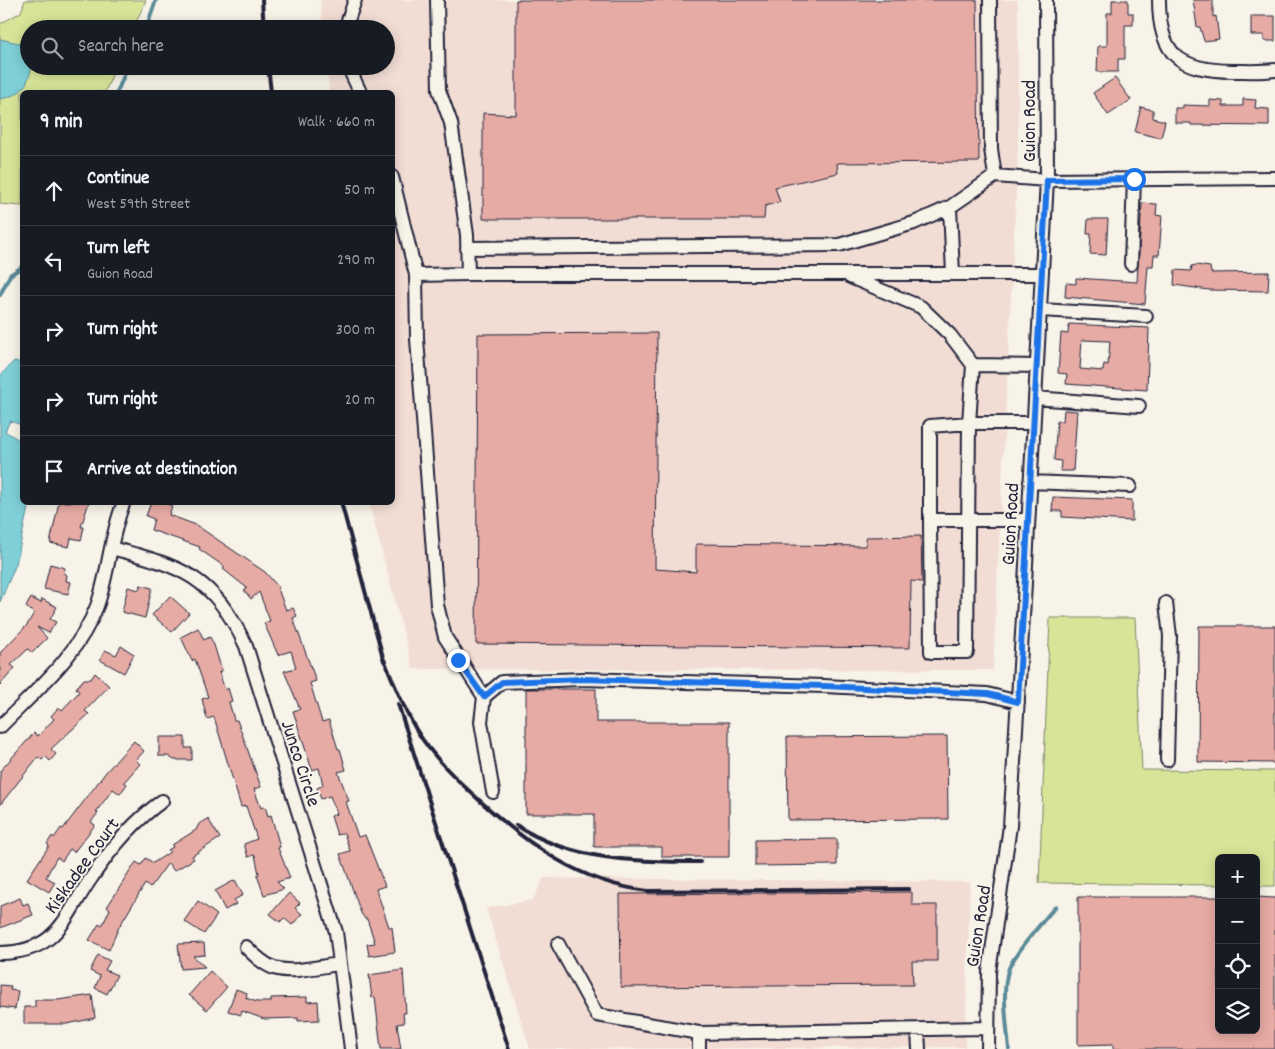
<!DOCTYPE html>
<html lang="en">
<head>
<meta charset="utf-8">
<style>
  body { margin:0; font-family:Dekko,sans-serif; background:#20242c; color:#f1f3f6 }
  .controls { position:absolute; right:15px; bottom:15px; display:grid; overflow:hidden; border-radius:8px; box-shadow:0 2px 12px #0003 }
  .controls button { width:45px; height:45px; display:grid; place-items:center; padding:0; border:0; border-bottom:1px solid #363941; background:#171b24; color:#f1f3f6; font:25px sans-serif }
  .stop { position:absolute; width:15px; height:15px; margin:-11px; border:4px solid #1a73e8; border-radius:50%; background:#fff }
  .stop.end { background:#1a73e8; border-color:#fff; box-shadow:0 1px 5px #0008 }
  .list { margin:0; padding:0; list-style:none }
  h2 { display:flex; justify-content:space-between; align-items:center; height:65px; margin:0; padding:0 20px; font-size:21px }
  h2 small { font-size:16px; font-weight:400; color:#9ea1a6 }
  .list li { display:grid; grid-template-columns:32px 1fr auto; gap:15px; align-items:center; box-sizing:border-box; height:70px; padding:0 20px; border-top:1px solid #363941 }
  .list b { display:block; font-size:19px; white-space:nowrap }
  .list p { margin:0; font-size:16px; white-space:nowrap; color:#9ea1a6 }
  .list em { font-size:16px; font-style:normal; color:#9ea1a6 }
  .icon { flex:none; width:28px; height:28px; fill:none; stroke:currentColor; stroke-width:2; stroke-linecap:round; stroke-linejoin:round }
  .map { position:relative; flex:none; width:1275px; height:1049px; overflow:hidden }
  .search { position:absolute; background:#171b24; box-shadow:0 2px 12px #0003; left:20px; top:20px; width:375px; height:55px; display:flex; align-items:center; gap:12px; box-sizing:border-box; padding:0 18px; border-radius:28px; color:#9ea1a6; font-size:19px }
  .panel { position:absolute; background:#171b24; box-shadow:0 2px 12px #0003; left:20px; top:90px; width:375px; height:415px; border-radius:8px }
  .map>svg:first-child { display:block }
  .built { fill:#f2ddd4 }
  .green { fill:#d8e598; stroke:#7d846a }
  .water { fill:#7fcfd7; stroke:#5a8a99 }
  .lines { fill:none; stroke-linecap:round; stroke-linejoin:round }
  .stream { stroke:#5a8a99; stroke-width:4 }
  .building { fill:#e6aba4; stroke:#22223b; fill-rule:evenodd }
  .minor-casing { stroke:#22223b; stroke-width:16 }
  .minor { stroke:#f7f3e8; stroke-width:12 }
  .rail { stroke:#22223b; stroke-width:4 }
  .route { stroke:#1a73e8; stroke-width:6 }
  .labels { text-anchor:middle; stroke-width:4; stroke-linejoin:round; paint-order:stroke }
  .street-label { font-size:20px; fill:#22223b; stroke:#f7f3e8 }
</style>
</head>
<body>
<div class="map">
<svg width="1275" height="1049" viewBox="0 0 1275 1049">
  <rect width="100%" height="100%" fill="#f7f3e8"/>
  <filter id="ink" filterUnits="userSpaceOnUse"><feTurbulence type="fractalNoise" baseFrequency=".02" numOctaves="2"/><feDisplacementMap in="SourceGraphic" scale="10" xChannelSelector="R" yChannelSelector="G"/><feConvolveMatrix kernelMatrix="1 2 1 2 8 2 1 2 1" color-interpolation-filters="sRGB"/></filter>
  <g filter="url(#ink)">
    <path class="built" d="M320 0H1018V152L993 670 413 669 369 503 392 502V92H329L327 66H386V29H323Z
      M544 878 970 882 965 1047 530 1049 486 908 533 900Z"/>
    <path class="green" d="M25 0H146L133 29H29V66H116L105 92H22V206L0 204V24L21 12Z
      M1050 618H1135L1142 770 1275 771V886H1256V858H1219V885L1039 883Z"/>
    <path class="water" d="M0 39 23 44 29 56V66H32C27 87 22 95 0 99Z
      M14 361 22 363V425L10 421 5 431 22 442V502L29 503 16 564 0 602V376Z"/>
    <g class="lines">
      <path class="stream" d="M146 29 156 0
        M117 92 128 66
        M0 295 10 275 22 267
        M1009 1049C1007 1026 1001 989 1009 968 1015 953 1044 920 1056 906"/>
    </g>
    <path class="building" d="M516 0H977L979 162 837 163 838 173 775 187 780 202 765 206 764 219H483V113L516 115Z
      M1112 0H1128V13H1133V25H1125V59H1118V72H1097L1098 46H1107V13H1112Z
      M1193 0H1213V17L1216 16 1219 39 1204 41 1200 27H1197Z
      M1251 16H1275V41H1264V35H1251Z
      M1115 78 1131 100 1108 115 1093 93Z
      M1243 99 1256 100 1255 108 1269 109V126L1191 125V123H1175V108H1183V105L1210 106V100L1223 101V106H1243Z
      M1141 107 1153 110V118L1165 121 1161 138 1135 132Z
      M1142 203 1157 204 1156 215 1162 216 1159 255H1154L1153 266H1148L1145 304 1065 297 1066 283 1076 284V278L1137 282Z
      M1088 219H1108L1106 255 1090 254 1091 234H1087Z
      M1196 265 1210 267 1211 273 1269 272 1268 291 1209 290 1174 285 1175 270 1191 271 1192 266Z
      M1069 324 1149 328 1147 390 1066 384 1067 374 1058 373 1061 333 1068 334ZM1082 340 1110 341 1108 365 1104 364 1103 371 1080 369Z
      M657 333 655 569 696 572V544L866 546V537L921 536 922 582 911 581 910 648 476 644 478 334Z
      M1064 410 1077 411 1073 471H1060L1061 461 1054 460 1057 421H1063Z
      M1053 497 1132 500V521L1062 517V511H1052Z
      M59 502H89L81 527H84L81 540 71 538 69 547 50 543Z
      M151 502H162L172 506 169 515 196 525 265 572 279 588 278 589 286 610 293 608 297 616 293 618 316 681 310 683 322 722 329 720 338 749H340L346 770 338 772 349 801 346 802 358 837 365 835 385 886 376 889 389 927H392L395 952 369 956 367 944 375 943 367 919H365L361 913 340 854 350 851 344 833 337 835 331 816 337 814 330 796 321 799 317 788 323 785 319 768 312 770 293 711 300 709 284 671 296 668 291 651 278 655 264 623 270 621 259 592 251 599 244 590 247 588 223 569 225 567 199 549 200 547 151 530 154 519 146 516Z
      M50 564 65 568 64 574 67 575 66 581 71 582 68 594 44 589Z
      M140 585 152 588 145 618 122 612 128 587 139 590Z
      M170 596 189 613 172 632 152 615Z
      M31 598 41 603 42 599 57 607 50 619 56 622 49 633 37 627 47 638 32 653 28 649 11 665 15 668 0 685V653L27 625 34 613 26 607Z
      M1199 626H1275V763L1198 762Z
      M198 628 204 640 210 637 214 645 222 671 219 672 225 690 228 688 232 701 229 702 234 720H237L261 787 254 789 261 808 265 806 268 816 271 815 280 847 278 848 290 878 277 882 284 889 264 895 257 875 259 874 255 855 248 857 244 844 257 839 246 806 241 807 214 717 207 719 202 699 208 697 195 659 192 661 181 637Z
      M121 646 134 654 124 673 100 660 105 650 116 655Z
      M95 673 109 686 85 711 89 714 51 749 56 754 50 761 45 756 42 760 38 757 0 805V771L34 733 38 736 54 719 51 716 59 707 62 710 79 692 76 688 84 679H91Z
      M526 689H596V722H729V857H662V847H594V814H526Z
      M947 736 948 819 788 820 787 737Z
      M159 737H185V748H192V760H174L168 756H159Z
      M134 741 144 751 136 760 140 764 124 782 127 784 120 794 113 789 96 812 98 813 91 822 95 825 74 852 70 849 62 861 57 857 46 877 55 882 49 892 27 879 49 846 47 844 52 836 54 838 61 828 63 829 106 772Z
      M208 819 220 838 192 856 194 859 174 871 168 863 150 888 145 884 119 927 109 950 89 940 99 924 102 926 110 909 107 907 136 862 141 865 146 858 153 863 170 852 168 850 173 847 172 845 196 830 199 824Z
      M837 839V865L755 866V840Z
      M235 880 243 895 234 900 236 904 225 910 215 891Z
      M912 892V905H937V961H912L913 985 621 987 620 894Z
      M289 893 300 903 295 908 302 914 292 925 284 918 280 922 270 914Z
      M1078 897H1219V1030H1256V897L1275 898V1049H1113V1044L1078 1045Z
      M20 898 23 905 28 903 33 915 0 928V906Z
      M198 901 217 915 204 934 184 921Z
      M204 943 205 955 193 956 205 967 181 969 178 944Z
      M98 955 110 961 105 970 117 975 107 994 95 988 100 976 90 971Z
      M403 970 406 1013H403L404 1023 397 1024 401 1049H381L375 997 372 998 369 975Z
      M210 971 227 987 207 1010 189 995Z
      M0 985 11 986 10 990 18 991 15 1009 0 1007Z
      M236 989 247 993 246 998 257 1002H271V998L307 997V1002L318 1001 319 1020 298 1021V1018L264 1019 242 1011 241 1015 228 1011Z
      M92 995 95 1018 67 1024H24V1007H35V1000H58Z"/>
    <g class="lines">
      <defs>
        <path id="minor" d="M437 0 439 90 451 123 467 235 468 274H1042
          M990 0 991 149 995 176
          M1159 0C1159 55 1179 70 1232 71 1246 71 1261 72 1275 70
          M345 29 355 0
          M348 66 360 92
          M392 177 416 275 468 274
          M950 207 953 274
          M467 248 839 245 914 223 950 207 995 176 1047 180 1275 178
          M1131 264 1134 179
          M416 275 417 339 437 605 445 637 484 697
          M850 277 921 307 950 335 973 365
          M1040 310 1146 316
          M1035 398 1139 406
          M1030 482 1130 486
          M930 520V426L969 423 973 365 1037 366
          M1028 520H930L931 652H967L969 423H1033
          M111 548C182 566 213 576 246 646L336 932 351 1049
          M1166 603 1170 636 1167 760
          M0 727C36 690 78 656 97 606 109 573 110 535 124 502
          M493 792 481 722 484 697 502 682 583 679 824 686 987 694 1018 702
          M558 944 597 1015 699 1033
          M246 947C254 955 263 964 274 968 293 974 321 966 340 964
          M0 953C59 952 64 917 92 877 112 847 133 822 162 801
          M918 1031 919 1049
          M699 1049V1033L987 1028
          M988 1049 989 972 1010 826 1024 601 1047 180 1046 0"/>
      </defs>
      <use href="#minor" class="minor-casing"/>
      <use href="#minor" class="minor"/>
      <path class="rail" d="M262 0 264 29
        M268 66 271 92
        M341 502 384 661
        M382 655C393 680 403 708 417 731 433 757 456 779 478 799 527 844 580 883 648 891L909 889
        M398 704 509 1049
        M516 825C571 861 637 862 700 862"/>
    </g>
  </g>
  <g class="lines" filter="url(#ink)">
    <path class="route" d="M458 660 484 697 502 682 583 679 824 686 988 694 1018 702 1047 180 1134 179"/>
  </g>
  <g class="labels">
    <g class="street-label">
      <text transform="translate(1028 121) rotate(-90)" y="7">Guion Road</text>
      <text transform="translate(1009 524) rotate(-87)" y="7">Guion Road</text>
      <text transform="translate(302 763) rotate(72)" y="7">Junco Circle</text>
      <text transform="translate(81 865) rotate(-54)" y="7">Kiskadee Court</text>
      <text transform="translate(977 926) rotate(-81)" y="7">Guion Road</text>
    </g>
  </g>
</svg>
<div class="controls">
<button>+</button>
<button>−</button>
<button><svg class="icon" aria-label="locate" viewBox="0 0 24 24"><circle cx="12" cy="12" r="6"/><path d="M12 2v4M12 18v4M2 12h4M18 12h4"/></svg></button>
<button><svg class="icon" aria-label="layers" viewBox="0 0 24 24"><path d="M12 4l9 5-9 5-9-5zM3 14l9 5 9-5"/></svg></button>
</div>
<div class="stop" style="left:1134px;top:179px"></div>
<div class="stop end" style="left:458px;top:660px"></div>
<div class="search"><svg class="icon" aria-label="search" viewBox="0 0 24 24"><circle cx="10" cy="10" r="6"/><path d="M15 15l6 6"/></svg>Search here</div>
<section class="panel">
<h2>9 min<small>Walk · 660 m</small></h2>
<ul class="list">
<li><svg class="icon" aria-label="ahead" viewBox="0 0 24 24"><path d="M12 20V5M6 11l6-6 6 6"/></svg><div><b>Continue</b><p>West 59th Street</p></div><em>50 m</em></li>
<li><svg class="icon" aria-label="left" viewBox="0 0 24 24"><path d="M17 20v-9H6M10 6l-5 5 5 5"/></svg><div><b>Turn left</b><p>Guion Road</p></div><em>290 m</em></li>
<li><svg class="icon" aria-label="right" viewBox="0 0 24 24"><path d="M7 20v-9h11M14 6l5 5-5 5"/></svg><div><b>Turn right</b></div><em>300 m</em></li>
<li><svg class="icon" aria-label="right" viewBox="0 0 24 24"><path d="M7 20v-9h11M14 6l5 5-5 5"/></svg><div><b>Turn right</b></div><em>20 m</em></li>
<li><svg class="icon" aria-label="arrive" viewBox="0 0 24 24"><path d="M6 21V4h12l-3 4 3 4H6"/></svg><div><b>Arrive at destination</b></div></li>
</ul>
</section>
</div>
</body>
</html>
